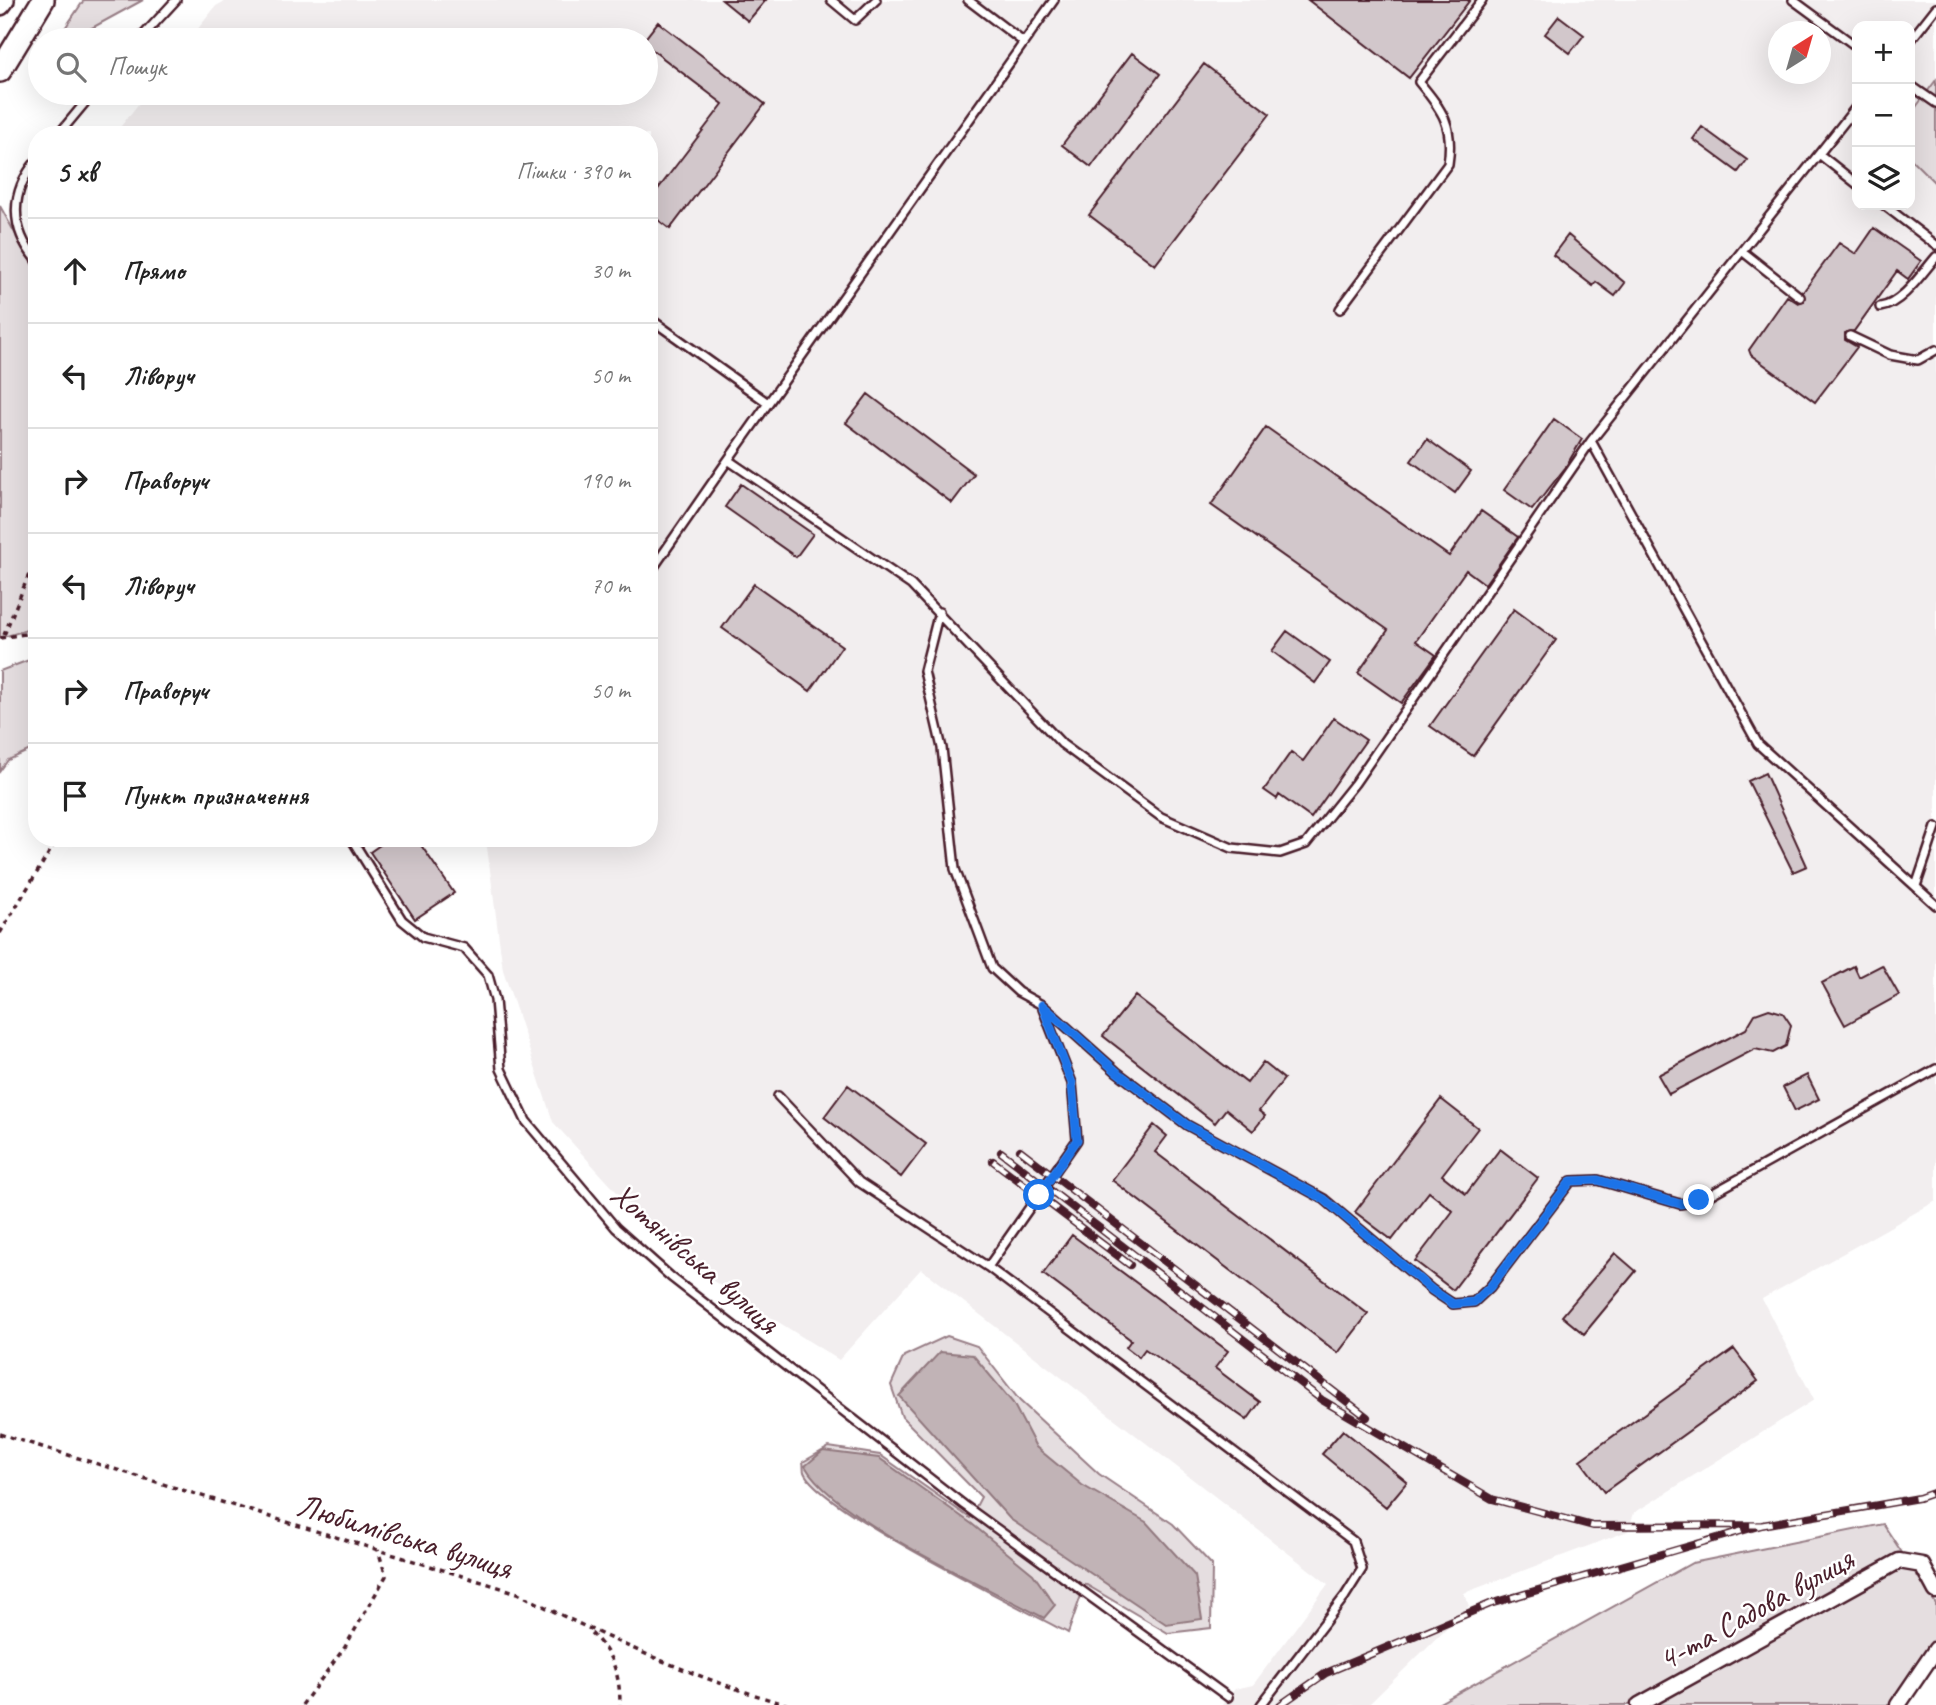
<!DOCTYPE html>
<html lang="uk">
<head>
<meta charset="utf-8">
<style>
  body { margin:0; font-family:Caveat,sans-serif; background:#f2f2f2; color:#222 }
  .controls { position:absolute; right:21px; top:21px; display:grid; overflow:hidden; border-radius:14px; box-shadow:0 7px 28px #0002 }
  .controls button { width:63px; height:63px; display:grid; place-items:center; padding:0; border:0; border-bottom:2px solid #e0e0e0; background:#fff; color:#222; font:35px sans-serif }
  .compass { position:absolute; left:1768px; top:21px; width:63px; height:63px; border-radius:50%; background:#fff; box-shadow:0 7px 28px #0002; rotate:37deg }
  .stop { position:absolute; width:21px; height:21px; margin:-16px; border:5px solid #1a73e8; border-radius:50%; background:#fff }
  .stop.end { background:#1a73e8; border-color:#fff; box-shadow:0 2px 7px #0008 }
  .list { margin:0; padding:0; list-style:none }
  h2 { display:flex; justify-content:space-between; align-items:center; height:91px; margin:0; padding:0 28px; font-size:30px }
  h2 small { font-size:23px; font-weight:400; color:#767676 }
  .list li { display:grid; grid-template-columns:46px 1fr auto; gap:21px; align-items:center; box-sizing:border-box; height:105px; padding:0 28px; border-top:2px solid #e0e0e0 }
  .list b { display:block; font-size:26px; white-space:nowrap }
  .list em { font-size:23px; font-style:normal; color:#767676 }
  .icon { flex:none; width:38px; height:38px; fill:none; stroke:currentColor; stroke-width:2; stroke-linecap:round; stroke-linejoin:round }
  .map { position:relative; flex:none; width:1936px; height:1705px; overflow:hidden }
  .search { position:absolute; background:#fff; box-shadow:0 7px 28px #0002; left:28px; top:28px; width:630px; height:77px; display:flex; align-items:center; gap:18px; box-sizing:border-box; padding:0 24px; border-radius:38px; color:#767676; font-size:26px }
  .panel { position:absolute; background:#fff; box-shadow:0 7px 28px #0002; left:28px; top:126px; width:630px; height:721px; border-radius:28px }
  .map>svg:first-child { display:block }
  .built { fill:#f2eeef; fill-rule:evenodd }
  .green { fill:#e5dee0; stroke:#987e86; stroke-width:2 }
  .water { fill:#c1b3b6; stroke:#91787e; stroke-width:2 }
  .building { fill:#d2c7cb; stroke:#4a1f2b; stroke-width:2 }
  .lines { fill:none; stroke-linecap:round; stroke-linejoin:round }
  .service-casing { stroke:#4a1f2b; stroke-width:12 }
  .minor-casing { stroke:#4a1f2b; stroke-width:19 }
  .primary-casing { stroke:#4a1f2b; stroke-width:26 }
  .path { stroke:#4a1f2b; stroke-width:3.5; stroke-dasharray:5 5; stroke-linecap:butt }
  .service { stroke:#fff; stroke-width:7 }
  .minor { stroke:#fff; stroke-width:14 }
  .primary { stroke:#fff; stroke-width:21 }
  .rail-casing { stroke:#4a1f2b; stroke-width:8 }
  .rail { stroke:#fff; stroke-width:5; stroke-dasharray:16; stroke-linecap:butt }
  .route { stroke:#1a73e8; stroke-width:9 }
  .labels { text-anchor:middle; stroke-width:5; stroke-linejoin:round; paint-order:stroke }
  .street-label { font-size:33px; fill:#4a1f2b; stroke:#fff }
</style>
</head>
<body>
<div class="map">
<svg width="1936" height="1705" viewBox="0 0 1936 1705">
  <rect width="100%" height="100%" fill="#fff"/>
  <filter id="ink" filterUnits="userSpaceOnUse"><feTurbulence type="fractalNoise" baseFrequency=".0143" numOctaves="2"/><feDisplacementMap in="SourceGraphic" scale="14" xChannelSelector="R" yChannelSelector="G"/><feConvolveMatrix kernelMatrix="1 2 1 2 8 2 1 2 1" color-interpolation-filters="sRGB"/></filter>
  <g filter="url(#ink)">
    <path class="built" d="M227 0H1936V1201L1762 1299 1814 1400 1634 1513 1628 1531 1464 1593 1469 1606 1368 1705H1222L1235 1689 1253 1685 1328 1584 921 1269 839 1360 678 1259 553 1122 503 970 487 847 482 838H649V135H114L147 93H646V40H189L216 6ZM1857 26H1910V205H1857ZM1778 32H1820V74H1778Z"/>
    <path class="green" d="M84 0H143L70 40H57Z
      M1936 80V184L1910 158V115Z
      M0 206 37 273V627L0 638Z
      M37 657V747L8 760 0 771V671Z
      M947 1336 977 1346 1020 1401 1099 1474 1173 1524 1212 1565 1211 1628 1168 1633 1085 1584 1068 1633C1023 1609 819 1509 804 1472 803 1469 804 1465 803 1462L829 1447 880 1455 970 1518 981 1497 902 1417 891 1385 904 1356Z
      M1883 1524 1936 1604V1661L1901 1705H1436L1692 1563Z"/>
    <path class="water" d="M940 1352 973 1355 1013 1403 1036 1447 1082 1485 1146 1522 1195 1576 1202 1619 1166 1624 1010 1519 899 1396Z
      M823 1451 879 1458 972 1524 1033 1574 1055 1605 1044 1618C985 1586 836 1520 805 1466Z"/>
    <path class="building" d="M722 0H766L748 21Z
      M1308 0H1470L1409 78Z
      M1559 16 1584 35 1570 53 1545 34Z
      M658 22 765 104 670 229 649 213V201L723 104 646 45 644 40Z
      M1132 53 1160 74 1091 167 1062 145Z
      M1204 64 1270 114 1155 265 1089 215Z
      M1702 127 1747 160 1738 172 1693 139Z
      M1874 228 1921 261 1908 279 1897 271 1854 331 1845 333V340L1857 347 1815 402 1751 355 1749 350 1787 296 1798 303 1804 301 1803 292 1839 243 1856 254Z
      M1568 235 1625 283 1615 296 1596 282 1593 286 1553 255Z
      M868 394 974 474 952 503 846 423Z
      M1554 419 1582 439 1565 468 1532 510 1504 490Z
      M1266 427 1449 556 1481 511 1518 537 1485 584 1466 570 1416 641 1436 655 1401 703 1358 673 1388 630 1211 505Z
      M1427 439 1471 471 1455 493 1411 461Z
      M741 484 813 534 796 557 725 507Z
      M754 584 842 646 810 691 722 628Z
      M1514 609 1556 640 1473 756 1430 726Z
      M1287 631 1330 662 1315 683 1272 651Z
      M1334 718 1366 740 1311 818 1279 795 1277 799 1264 790 1291 752 1303 761Z
      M1765 773 1807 866 1793 872 1748 781Z
      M390 838H416L454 893 415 919 370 852Z
      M1882 965 1899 995 1845 1025 1822 983 1854 966 1859 977Z
      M1135 996 1247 1083 1263 1062 1284 1079 1259 1111 1265 1116 1253 1131 1226 1109 1215 1123 1103 1036Z
      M1769 1009 1783 1013 1791 1025 1786 1046 1773 1053 1755 1049 1669 1094 1658 1075 1746 1029 1755 1014Z
      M1807 1075 1819 1099 1795 1111 1783 1087Z
      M848 1085 926 1144 901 1177 824 1117Z
      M1441 1099 1478 1128 1442 1175 1466 1194 1500 1149 1538 1178 1453 1290 1415 1261 1453 1211 1429 1192 1392 1240 1355 1212Z
      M1154 1125 1167 1136 1155 1152 1368 1314 1338 1353 1112 1180Z
      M1072 1235 1228 1351 1215 1368 1260 1402 1247 1420 1145 1349 1139 1357 1126 1347 1131 1340 1043 1274Z
      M1615 1253 1636 1271 1584 1334 1562 1316Z
      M1734 1349 1758 1381 1604 1492 1580 1460Z
      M1343 1430 1407 1482 1386 1507 1322 1454Z"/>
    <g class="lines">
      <defs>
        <path id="service" d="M831 0 855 20 876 0
          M968 0 1022 41
          M1793 0 1857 47
          M139 40 176 0
          M1910 41 1936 8
          M1910 85 1936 103
          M58 135 93 93
          M1819 154 1857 184
          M37 160C10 192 9 228 37 261
          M1884 205 1936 245
          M1742 251 1800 297
          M1880 307C1901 305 1923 272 1936 257
          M1340 309 1448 164C1454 126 1443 111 1419 82L1482 0
          M649 318 768 403
          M1850 336 1890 355 1918 360 1936 350
          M1591 441 1758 744 1936 905
          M728 460 1054 0
          M649 574 728 460 911 585 1062 744 1161 817 1232 848 1280 853 1306 844 1355 783 1591 441 1857 106
          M939 612 924 671 942 748 955 869 992 968 1018 992 1042 1005 1117 1072 1187 1125 1324 1199 1432 1290 1453 1304 1474 1302 1490 1287 1571 1181 1598 1180 1680 1204 1699 1201 1936 1069
          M351 838 402 920 423 937 464 948 488 975 495 1000 501 1069 526 1121 616 1228 671 1277 964 1505 1228 1697
          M1916 886 1936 827
          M778 1096 859 1182 988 1267 1353 1541 1362 1569 1345 1596 1261 1705
          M988 1267 1077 1140 1072 1083 1043 1009"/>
        <path id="minor" d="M1639 1705 1899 1561 1922 1565 1936 1591
          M1898 1705 1936 1649"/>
        <path id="primary" d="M0 4 3 0
          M0 71 43 0"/>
      </defs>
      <use href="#service" class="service-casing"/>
      <use href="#minor" class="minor-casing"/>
      <use href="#primary" class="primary-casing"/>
      <path class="path" d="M4 635 37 555
        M0 638 37 632
        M0 933 58 838
        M0 1434 518 1593C604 1638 694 1678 788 1705
        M591 1633C613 1654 620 1674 620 1705
        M302 1705 345 1647 386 1576 378 1550"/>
      <use href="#service" class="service"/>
      <use href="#minor" class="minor"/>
      <use href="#primary" class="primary"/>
      <defs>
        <path id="rail" d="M1020 1150 1367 1417
          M1001 1152 1322 1400 1492 1499 1593 1526 1762 1525
          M993 1161 1130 1265
          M1280 1705 1326 1673 1490 1604 1762 1525 1919 1498 1936 1492"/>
      </defs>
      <use href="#rail" class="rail-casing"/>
      <use href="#rail" class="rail"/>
    </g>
  </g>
  <g class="lines" filter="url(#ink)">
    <path class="route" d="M1039 1195 1077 1140 1072 1083 1042 1005 1117 1072 1187 1125 1324 1199 1432 1290 1453 1304 1474 1302 1490 1287 1571 1181 1598 1180 1680 1204 1699 1200"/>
  </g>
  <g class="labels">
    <g class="street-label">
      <text transform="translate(696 1257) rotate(41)" y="12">Хотянівська вулиця</text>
      <text transform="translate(405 1535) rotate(17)" y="12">Любимівська вулиця</text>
      <text transform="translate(1755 1608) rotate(-29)" y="12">4-та Садова вулиця</text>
    </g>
  </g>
</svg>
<div class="controls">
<button>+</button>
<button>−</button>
<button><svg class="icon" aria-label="layers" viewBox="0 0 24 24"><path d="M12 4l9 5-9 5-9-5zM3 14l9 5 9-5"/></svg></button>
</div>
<svg class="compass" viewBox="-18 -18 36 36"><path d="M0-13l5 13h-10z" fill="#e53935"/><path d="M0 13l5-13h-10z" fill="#767676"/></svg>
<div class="stop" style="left:1039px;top:1195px"></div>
<div class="stop end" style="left:1699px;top:1200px"></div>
<div class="search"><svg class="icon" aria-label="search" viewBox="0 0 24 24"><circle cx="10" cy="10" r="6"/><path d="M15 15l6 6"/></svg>Пошук</div>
<section class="panel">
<h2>5 хв<small>Пішки · 390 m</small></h2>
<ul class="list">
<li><svg class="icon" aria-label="ahead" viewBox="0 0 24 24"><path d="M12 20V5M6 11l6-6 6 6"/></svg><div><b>Прямо</b></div><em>30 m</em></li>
<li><svg class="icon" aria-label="left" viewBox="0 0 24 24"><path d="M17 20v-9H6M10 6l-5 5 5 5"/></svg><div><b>Ліворуч</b></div><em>50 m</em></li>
<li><svg class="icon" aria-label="right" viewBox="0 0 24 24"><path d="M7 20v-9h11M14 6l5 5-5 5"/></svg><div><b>Праворуч</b></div><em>190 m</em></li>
<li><svg class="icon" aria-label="left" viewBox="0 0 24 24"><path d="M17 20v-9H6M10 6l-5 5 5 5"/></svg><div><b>Ліворуч</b></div><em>70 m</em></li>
<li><svg class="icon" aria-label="right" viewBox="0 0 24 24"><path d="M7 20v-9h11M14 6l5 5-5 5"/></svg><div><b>Праворуч</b></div><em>50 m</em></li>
<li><svg class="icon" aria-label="arrive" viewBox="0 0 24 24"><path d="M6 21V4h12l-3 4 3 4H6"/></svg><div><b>Пункт призначення</b></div></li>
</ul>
</section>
</div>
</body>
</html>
